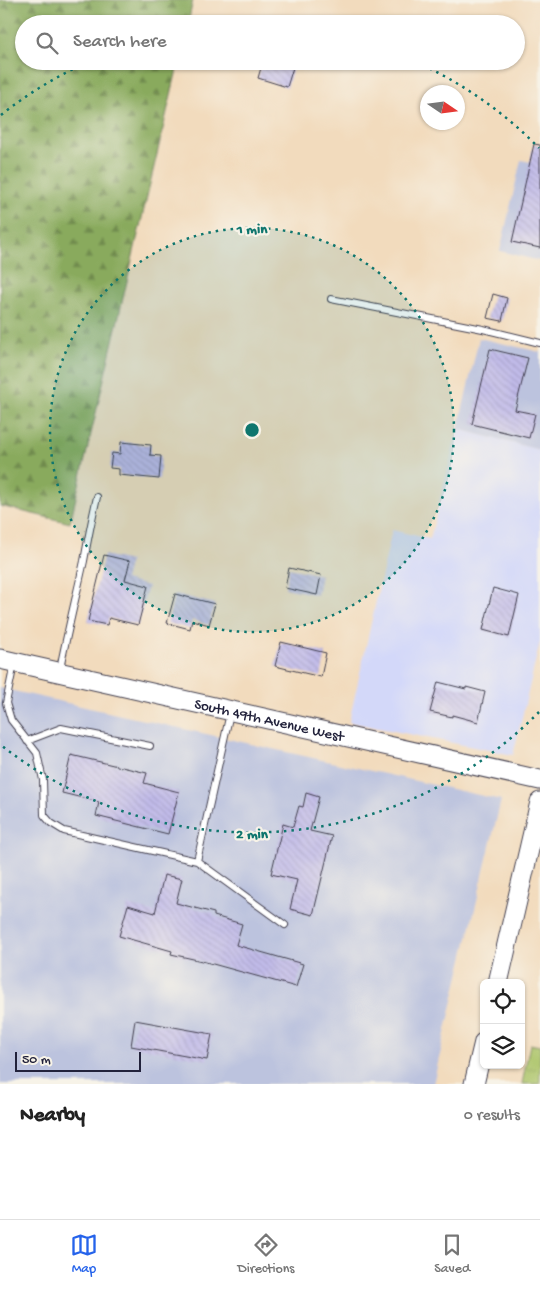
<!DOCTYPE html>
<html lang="en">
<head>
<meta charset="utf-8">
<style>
  body { margin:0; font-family:"Gochi Hand",sans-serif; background:#f6f6f6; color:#222 }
  .controls { position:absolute; right:15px; bottom:15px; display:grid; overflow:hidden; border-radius:8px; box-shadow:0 1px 4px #0004 }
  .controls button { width:45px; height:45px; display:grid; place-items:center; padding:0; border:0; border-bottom:1px solid #e0e0e0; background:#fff; color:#222; font:25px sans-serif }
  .compass { position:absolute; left:420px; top:85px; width:45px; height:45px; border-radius:50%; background:#fff; box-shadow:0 1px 4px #0004; rotate:103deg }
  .scale { position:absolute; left:15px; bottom:12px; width:126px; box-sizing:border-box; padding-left:5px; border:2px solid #22223b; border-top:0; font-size:14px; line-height:18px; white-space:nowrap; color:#22223b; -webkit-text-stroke:4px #f7f3e8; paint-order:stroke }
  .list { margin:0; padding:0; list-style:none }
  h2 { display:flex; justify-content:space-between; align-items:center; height:65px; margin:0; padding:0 20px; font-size:21px }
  h2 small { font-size:16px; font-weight:400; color:#767676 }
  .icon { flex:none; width:28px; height:28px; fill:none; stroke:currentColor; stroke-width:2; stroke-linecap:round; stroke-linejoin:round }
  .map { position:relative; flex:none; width:540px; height:1084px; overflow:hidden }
  .search { position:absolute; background:#fff; box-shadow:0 1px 4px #0004; left:15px; right:15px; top:15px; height:55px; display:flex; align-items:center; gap:12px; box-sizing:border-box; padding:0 18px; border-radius:28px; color:#767676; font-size:19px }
  .sheet { height:135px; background:#fff }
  nav { display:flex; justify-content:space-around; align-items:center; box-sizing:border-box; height:70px; border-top:1px solid #e0e0e0; background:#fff; font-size:14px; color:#767676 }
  nav a { display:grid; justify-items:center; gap:2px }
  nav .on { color:#2563eb }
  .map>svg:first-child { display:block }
  .built { fill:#d3d8f9 }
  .industrial { fill:#bcc3de }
  .grass { fill:url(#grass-tufts); stroke:#677352 }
  .forest { fill:url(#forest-firs); stroke:#56664c }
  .building { fill:url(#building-back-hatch) }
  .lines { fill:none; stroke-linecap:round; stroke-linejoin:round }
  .lane-casing { stroke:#413e4e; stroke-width:8 }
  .secondary-casing { stroke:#413e4e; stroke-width:21 }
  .lane { stroke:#fff; stroke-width:6 }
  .secondary { stroke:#fff; stroke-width:19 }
  .ring { fill:none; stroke:#0f766e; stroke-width:2.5; stroke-dasharray:2.5 5 }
  .labels { text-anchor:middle; stroke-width:4.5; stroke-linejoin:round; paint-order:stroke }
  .street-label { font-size:15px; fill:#22223b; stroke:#f7f3e8 }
  .centre { fill:#0f766e; stroke:#f7f3e8; stroke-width:2.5 }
  .ring-label { font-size:15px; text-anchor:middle; font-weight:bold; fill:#0f766e; stroke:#f7f3e8; stroke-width:4.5; stroke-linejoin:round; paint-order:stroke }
</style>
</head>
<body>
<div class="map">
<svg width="540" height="1084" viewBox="0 0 540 1084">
  <defs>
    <pattern id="grass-tufts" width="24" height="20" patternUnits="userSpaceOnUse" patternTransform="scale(1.25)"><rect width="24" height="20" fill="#acc469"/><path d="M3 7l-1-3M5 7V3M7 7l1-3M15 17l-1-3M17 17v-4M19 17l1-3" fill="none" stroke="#94a85c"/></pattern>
    <pattern id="forest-firs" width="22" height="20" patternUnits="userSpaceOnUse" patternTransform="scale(1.25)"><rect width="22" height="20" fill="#89aa5d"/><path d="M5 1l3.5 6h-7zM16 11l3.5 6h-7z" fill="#708a4e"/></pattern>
    <pattern id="building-back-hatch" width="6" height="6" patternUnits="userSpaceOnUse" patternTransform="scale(1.25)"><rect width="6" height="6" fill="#c1bbe9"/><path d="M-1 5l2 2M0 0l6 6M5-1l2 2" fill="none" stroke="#a6a0c9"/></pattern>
  </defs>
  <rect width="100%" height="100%" fill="#f7f3e8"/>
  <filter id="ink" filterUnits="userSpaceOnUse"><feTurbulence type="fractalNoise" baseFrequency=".02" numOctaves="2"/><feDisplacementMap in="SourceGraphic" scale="10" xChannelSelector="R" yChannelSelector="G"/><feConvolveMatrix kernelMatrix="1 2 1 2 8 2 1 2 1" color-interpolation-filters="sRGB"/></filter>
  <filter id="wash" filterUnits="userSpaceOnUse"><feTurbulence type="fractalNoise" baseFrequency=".0096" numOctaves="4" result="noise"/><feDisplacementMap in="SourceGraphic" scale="20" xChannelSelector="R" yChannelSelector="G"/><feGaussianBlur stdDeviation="1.12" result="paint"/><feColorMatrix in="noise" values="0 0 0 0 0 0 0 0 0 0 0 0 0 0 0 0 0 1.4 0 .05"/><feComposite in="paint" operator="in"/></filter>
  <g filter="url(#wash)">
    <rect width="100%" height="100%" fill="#f2dbbd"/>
    <path class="built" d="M458 429 540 450V642L513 755 349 722 392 530 430 539Z"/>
    <path class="industrial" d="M521 160 540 164V261L500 251Z
      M479 338 540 352V450L458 429Z
      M0 688 501 800 433 1084H0Z"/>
    <path class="grass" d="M530 1044 540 1046V1084H522Z"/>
    <path class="forest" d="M0 0H193L188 24H24V61H179L70 523 0 506Z"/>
    <g id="blocks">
      <path class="building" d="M263 61H295L287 87 258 78Z
        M534 144 540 145V248L512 242Z
        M493 294 507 298 502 321 487 318Z
        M490 349 528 358 515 410 535 414 529 438 472 424Z
        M121 442 151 445 150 455 161 456 159 479 119 475V469L110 468 112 453 120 454Z
        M104 555 130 561 125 580 148 586 138 625 109 618 107 625 88 621Z
        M289 568 321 575 317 595 285 588Z
        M493 588 519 595 509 637 483 630Z
        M175 594 215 604 209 625 192 620 190 629 167 623Z
        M281 642 326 653 321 677 275 666Z
        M438 682 466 689V687L485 692 478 722 452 715V717L430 712Z
        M71 755 147 773 144 783 179 792 168 834 96 816 99 802 62 793Z
        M306 793 319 797 310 831 332 836 313 915 290 909 297 880 271 874 283 824 293 827 299 806 303 807Z
        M164 875 182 879 176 903 214 913V916L242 924 236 945 303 964 296 987 202 961 171 954 172 951 119 936 128 905 155 913Z
        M135 1020 212 1034 207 1060 131 1046Z"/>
    </g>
  </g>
  <g filter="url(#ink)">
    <use href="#blocks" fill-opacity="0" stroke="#413e4e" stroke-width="1"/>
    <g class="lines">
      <defs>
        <path id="lane" d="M331 299 483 329 540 343
          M14 664 6 703 11 720 37 753 43 780 44 815 51 823 64 831 197 861
          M60 669C67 633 76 597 84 561 88 539 92 518 97 497
          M230 713 197 861 285 925
          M27 741 61 728 150 746"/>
        <g id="secondary">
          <path id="s1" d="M0 659 540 780"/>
          <path d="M498 983 540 802"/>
          <path d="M474 1084 484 1042"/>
        </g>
      </defs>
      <use href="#lane" class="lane-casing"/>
      <use href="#secondary" class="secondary-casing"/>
      <use href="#lane" class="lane"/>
      <use href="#secondary" class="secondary"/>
    </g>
  </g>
  <circle cx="252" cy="430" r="202" fill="#0f766e" fill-opacity=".12"/>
  <g class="ring">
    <circle cx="252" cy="430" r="202"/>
    <path d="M539 712A403 403 0 0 1 1 745M1 115A403 403 0 0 1 88 62M416 62A403 403 0 0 1 539 148"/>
  </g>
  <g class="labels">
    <g class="street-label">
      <text dy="5" stroke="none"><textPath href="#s1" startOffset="276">South 49th Avenue West</textPath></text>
    </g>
  </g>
  <circle cx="252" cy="430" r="8" class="centre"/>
  <g class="ring-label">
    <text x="252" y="233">1 min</text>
    <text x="252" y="838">2 min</text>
  </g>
</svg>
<div class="controls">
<button><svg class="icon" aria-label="locate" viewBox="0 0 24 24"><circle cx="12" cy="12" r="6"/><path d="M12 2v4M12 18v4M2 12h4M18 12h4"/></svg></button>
<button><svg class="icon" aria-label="layers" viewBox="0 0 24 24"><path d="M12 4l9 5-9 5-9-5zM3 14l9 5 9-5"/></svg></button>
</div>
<svg class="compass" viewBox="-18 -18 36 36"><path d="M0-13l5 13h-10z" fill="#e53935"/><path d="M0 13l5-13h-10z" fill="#767676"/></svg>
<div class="scale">50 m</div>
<div class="search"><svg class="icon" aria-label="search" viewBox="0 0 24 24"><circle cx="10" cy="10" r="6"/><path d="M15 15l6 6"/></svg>Search here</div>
</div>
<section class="sheet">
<h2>Nearby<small>0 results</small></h2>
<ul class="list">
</ul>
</section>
<nav>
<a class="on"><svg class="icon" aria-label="map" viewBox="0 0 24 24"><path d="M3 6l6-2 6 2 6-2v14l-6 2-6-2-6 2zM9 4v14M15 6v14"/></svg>Map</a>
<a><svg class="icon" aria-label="directions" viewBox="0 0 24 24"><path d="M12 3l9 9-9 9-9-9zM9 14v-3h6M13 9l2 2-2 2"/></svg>Directions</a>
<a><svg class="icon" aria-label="saved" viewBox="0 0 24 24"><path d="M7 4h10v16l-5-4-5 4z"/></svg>Saved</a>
</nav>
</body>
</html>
